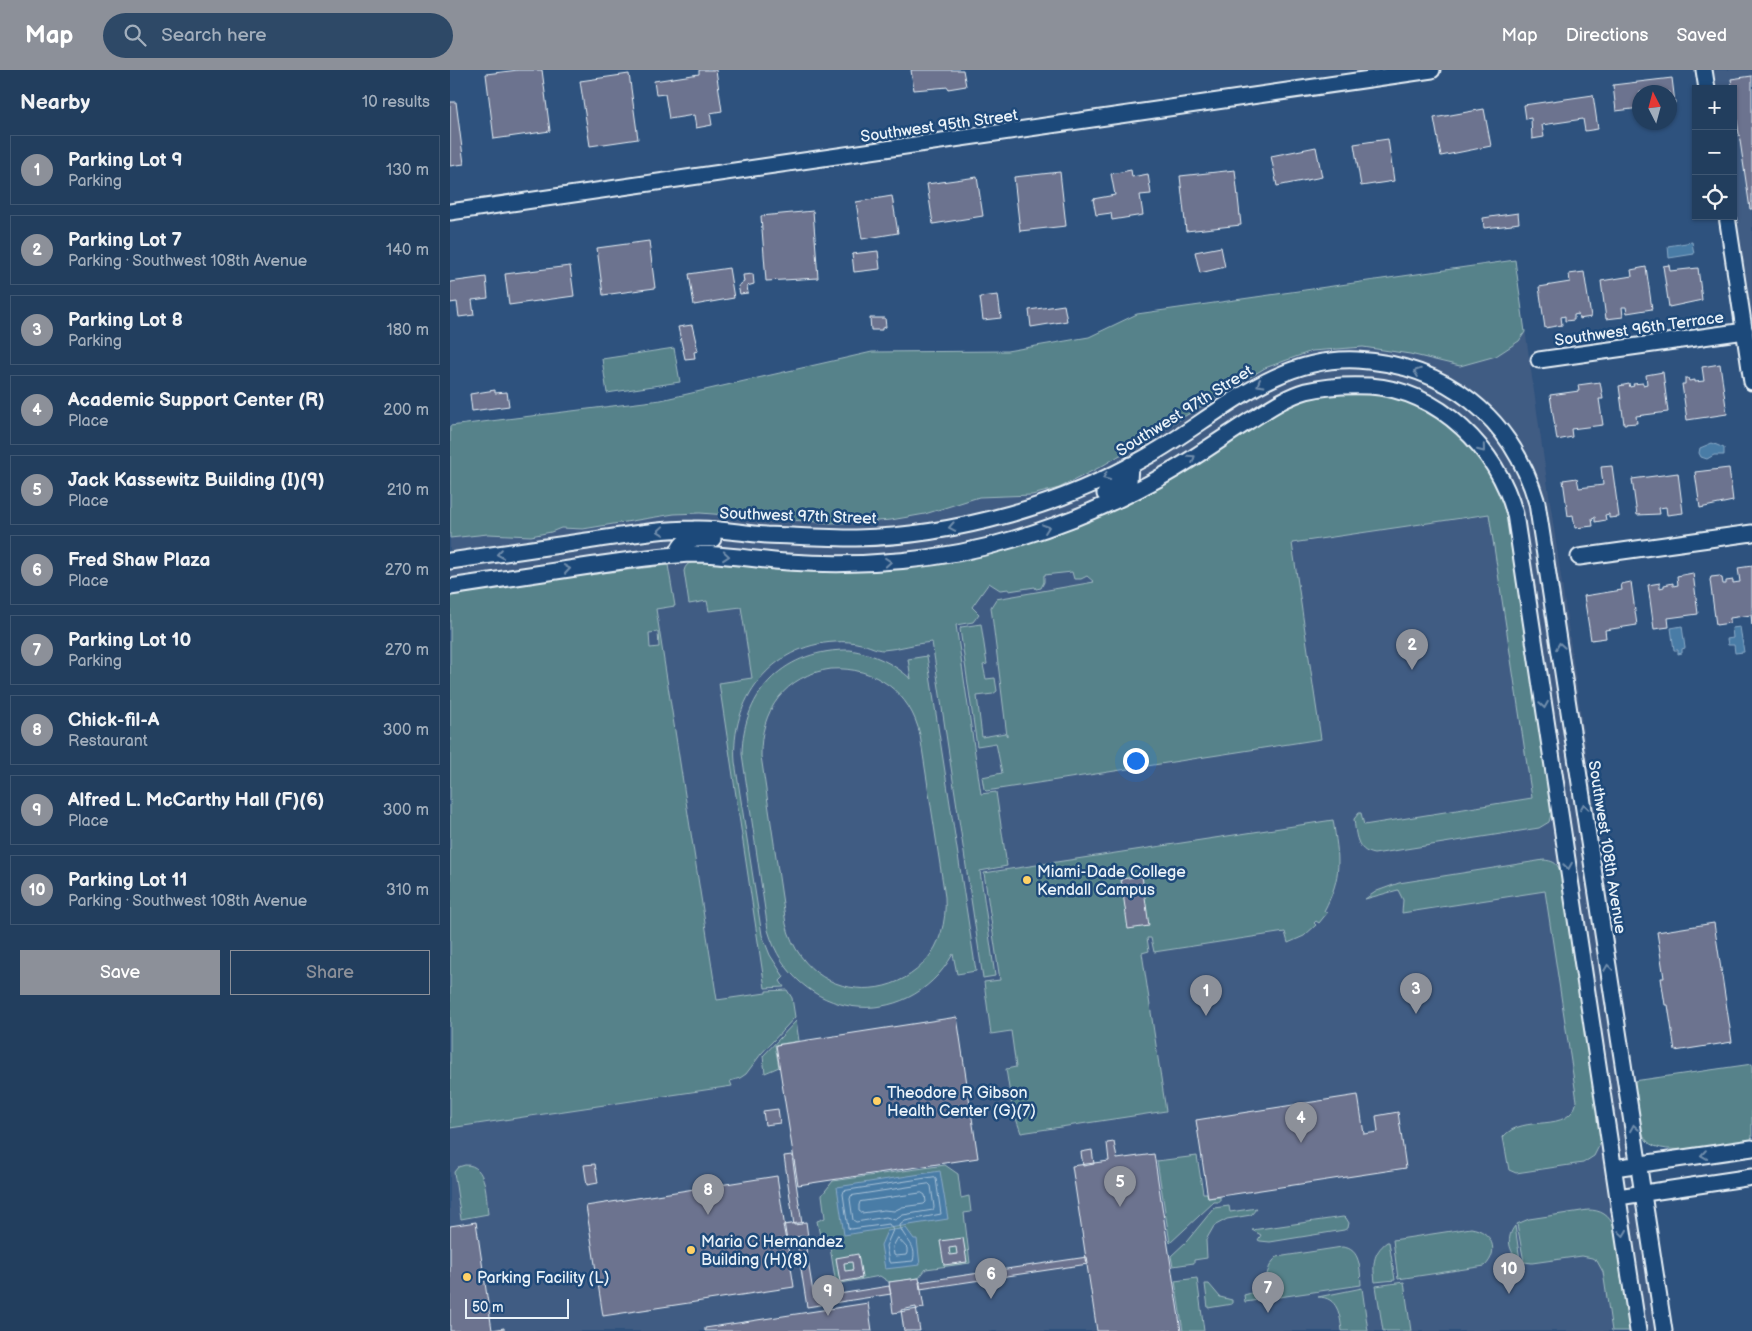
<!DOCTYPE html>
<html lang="en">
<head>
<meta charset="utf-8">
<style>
  body { margin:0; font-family:"Balsamiq Sans",sans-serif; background:#2e4967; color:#f1f3f6 }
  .controls { position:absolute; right:15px; top:15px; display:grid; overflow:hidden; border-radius:0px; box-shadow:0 1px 4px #0004 }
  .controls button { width:45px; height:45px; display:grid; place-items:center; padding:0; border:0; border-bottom:1px solid #3f5773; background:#223e5e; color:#f1f3f6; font:25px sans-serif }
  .compass { position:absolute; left:1182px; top:15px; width:45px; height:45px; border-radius:50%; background:#223e5e; box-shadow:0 1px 4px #0004; rotate:354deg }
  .scale { position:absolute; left:15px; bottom:12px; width:104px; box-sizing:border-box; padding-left:5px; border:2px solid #e8f1f8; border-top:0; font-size:14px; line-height:18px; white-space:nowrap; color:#e8f1f8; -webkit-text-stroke:4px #1f4a7a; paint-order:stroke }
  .you { position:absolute; left:685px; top:690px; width:18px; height:18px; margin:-12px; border:4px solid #fff; border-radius:50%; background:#1a73e8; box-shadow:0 0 0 8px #1a73e833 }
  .badge { display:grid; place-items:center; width:32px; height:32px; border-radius:50%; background:#8c9099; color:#fff; font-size:16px; font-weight:700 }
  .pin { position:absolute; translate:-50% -41px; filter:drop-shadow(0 1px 2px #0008) }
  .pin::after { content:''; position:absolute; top:26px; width:18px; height:15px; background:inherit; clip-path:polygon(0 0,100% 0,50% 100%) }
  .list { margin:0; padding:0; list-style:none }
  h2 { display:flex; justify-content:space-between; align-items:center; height:65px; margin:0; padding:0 20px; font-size:21px }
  h2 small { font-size:16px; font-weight:400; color:#a2aebc }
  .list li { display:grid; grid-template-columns:32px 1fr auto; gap:15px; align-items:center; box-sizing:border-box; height:70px; margin:0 10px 10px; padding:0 10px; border:1px solid #3f5773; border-radius:0px }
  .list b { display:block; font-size:19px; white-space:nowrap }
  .list p { margin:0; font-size:16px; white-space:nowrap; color:#a2aebc }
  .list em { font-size:16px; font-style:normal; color:#a2aebc }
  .actions { display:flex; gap:10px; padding:15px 20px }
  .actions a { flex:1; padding:11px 0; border:1px solid #8c9099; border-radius:0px; text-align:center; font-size:18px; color:#8c9099 }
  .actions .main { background:#8c9099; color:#fff }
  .icon { flex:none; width:28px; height:28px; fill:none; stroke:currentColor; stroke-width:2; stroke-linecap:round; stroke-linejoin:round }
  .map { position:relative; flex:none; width:1302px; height:1261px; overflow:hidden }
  header { display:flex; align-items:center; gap:30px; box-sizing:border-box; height:70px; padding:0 25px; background:#8c9099; color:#fff }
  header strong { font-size:24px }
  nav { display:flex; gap:28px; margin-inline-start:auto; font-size:18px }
  .search { width:350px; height:45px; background:#2e4967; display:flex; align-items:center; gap:12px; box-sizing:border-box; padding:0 18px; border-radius:28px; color:#a2aebc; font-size:19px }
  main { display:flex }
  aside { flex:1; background:#223e5e }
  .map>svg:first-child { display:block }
  .built { fill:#415c83 }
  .green { fill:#56828a; stroke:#9fbac1; fill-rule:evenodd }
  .water { fill:#497ba6; stroke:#89aac7 }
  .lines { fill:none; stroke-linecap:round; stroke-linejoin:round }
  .shore { stroke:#a8c2d7; stroke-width:1 }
  .building { fill:#6c738f; stroke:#e8f1f8; fill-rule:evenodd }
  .minor-casing { stroke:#e8f1f8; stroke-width:19 }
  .minor { stroke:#1f4a7a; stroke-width:15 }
  .oneway { stroke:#6f8dac }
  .poi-dot { fill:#ffd166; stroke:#1f4a7a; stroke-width:2 }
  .labels { text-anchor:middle; stroke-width:5; stroke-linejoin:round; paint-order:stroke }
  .street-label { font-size:16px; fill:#e8f1f8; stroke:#1f4a7a }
  .poi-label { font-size:16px; fill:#e8f1f8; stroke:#1f4a7a; text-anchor:start }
</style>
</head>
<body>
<header>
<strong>Map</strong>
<div class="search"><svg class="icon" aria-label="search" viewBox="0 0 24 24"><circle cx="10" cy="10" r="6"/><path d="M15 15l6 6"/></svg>Search here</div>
<nav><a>Map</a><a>Directions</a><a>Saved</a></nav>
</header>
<main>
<aside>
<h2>Nearby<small>10 results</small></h2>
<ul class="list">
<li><span class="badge">1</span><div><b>Parking Lot 9</b><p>Parking</p></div><em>130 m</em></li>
<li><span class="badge">2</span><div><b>Parking Lot 7</b><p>Parking · Southwest 108th Avenue</p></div><em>140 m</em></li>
<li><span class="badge">3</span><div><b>Parking Lot 8</b><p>Parking</p></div><em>180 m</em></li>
<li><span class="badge">4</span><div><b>Academic Support Center (R)</b><p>Place</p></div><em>200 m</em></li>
<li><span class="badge">5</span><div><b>Jack Kassewitz Building (I)(9)</b><p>Place</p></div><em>210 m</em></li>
<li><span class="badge">6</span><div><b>Fred Shaw Plaza</b><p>Place</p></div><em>270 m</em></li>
<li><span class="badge">7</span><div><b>Parking Lot 10</b><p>Parking</p></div><em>270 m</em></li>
<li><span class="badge">8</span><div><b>Chick-fil-A</b><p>Restaurant</p></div><em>300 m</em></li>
<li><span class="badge">9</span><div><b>Alfred L. McCarthy Hall (F)(6)</b><p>Place</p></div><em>300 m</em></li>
<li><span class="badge">10</span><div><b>Parking Lot 11</b><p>Parking · Southwest 108th Avenue</p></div><em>310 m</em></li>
</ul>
<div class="actions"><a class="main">Save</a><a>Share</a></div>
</aside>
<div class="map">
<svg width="1302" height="1261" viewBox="0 0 1302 1261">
  <rect width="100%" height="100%" fill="#2e527e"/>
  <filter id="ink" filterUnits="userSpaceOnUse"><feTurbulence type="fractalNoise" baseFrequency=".02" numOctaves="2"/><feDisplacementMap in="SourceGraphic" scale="10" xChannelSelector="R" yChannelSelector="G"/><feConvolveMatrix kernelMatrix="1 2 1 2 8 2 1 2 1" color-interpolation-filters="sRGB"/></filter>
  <g filter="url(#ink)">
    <path class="built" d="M1263 0H1302V272L1283 142V19H1265Z
      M1065 190 1184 1011 1223 1261H0V356L211 330 422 282 557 281 639 267 687 244Z"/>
    <path class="green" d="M1065 190 1075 262 1069 271 1046 286 1010 296 960 284 913 277 862 281 815 298 652 396 609 418 582 425 529 427 475 444 441 450 414 452 381 453 250 443 224 444 133 459 111 458 101 462 81 466 38 464 0 468V356L211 330 422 282 557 281 639 267 687 244Z
      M224 278 230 312 157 323 152 289Z
      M880 323C892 323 903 322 915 323 962 326 1008 354 1034 393 1045 408 1052 427 1058 445L1102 741 1099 752 1089 758 924 784C906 781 906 764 904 749L909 743H911L914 755 1082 728 1039 444 842 473 871 669 536 721 534 719 532 707 552 703 546 673 527 676 510 559 511 557 531 554 537 594 533 595 536 609 545 608 547 621 543 624 527 626 532 667 555 663 557 666 541 537 546 529 644 512 637 506 631 509H624L622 502 594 505V512L591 518 586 519 585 517 559 521V519L550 520 539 513 522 537 529 544 523 552 506 555 531 724 546 722 557 796 530 801 545 906 533 908 482 572C466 573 450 579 433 580 426 580 418 575 411 574 403 572 394 571 385 572 321 575 280 630 285 692L312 865 320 885 334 907 330 911 334 917 315 918 269 613 302 608 291 537 259 541 257 531 239 534 234 501C236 491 245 492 253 491L546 482C606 465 665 443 719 411 759 388 795 360 836 338L851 331Z
      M218 495 225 536 206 539 267 930 316 923V921L337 920 342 928 345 947 311 984 296 1004 290 1008 280 1011 282 1016 0 1058V526L96 510ZM208 562 209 577 200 578 199 563Z
      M400 580C424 584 443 593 461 609L458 589 477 586 526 901 507 904 503 884C457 966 344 950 318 860L292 684C293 620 336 579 400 580ZM381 599C425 596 461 623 470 665L495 827C502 932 362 954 336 854L311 686C310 641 335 605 381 599Z
      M883 750C889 788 893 805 874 841L877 843 869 853 866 851 864 853 866 855 854 866 838 873 835 862 704 882 701 868H697L699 881 692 883 716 1041 571 1063 562 1037 556 999 566 997 561 961 541 964 534 912 550 910 534 803Z
      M1094 790C1102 791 1107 792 1110 801L1120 848 1152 1070 1144 1086 1133 1093 1066 1103 1059 1100 1053 1067C1074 1042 1119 1066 1127 1031L1095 821 952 843 953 830 948 820 915 829 927 821 949 813Z
      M346 951 349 971 325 975 329 997 315 1003 313 986Z
      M1302 994V1070C1280 1073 1212 1089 1197 1071 1187 1059 1185 1027 1184 1011Z
      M747 1086 753 1123H757L758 1128 770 1127V1132H764L720 1173 707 1091Z
      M15 1095C38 1094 36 1128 38 1144L11 1149 4 1102 8 1097Z
      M495 1095 508 1104 511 1128 519 1126 521 1142 514 1143 520 1193 476 1199 469 1208 439 1212 430 1206 386 1214 378 1165 370 1166 367 1151 375 1148 372 1125 383 1111Z
      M779 1136 780 1142 807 1138 801 1145 777 1149 764 1156 756 1170 757 1188 744 1190V1193L723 1196 721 1186 737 1171 764 1138Z
      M1138 1140C1151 1140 1159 1145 1164 1157L1180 1261H1162L1153 1202 1147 1191 1142 1188 1132 1186 1082 1193 1074 1192 1067 1154 1079 1149Z
      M893 1147 896 1148 899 1153 898 1158 894 1160 820 1172 810 1171 808 1170 811 1165 802 1160Z
      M1065 1156 1070 1190C1058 1182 1056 1167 1065 1156Z
      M1021 1158C1042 1161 1050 1181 1035 1196L948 1209 943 1170Z
      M937 1172H939L945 1210 925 1212C923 1196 922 1183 937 1172Z
      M892 1177C911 1178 910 1200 911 1215L795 1232 794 1225C824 1218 811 1200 827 1187Z
      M747 1208 754 1261H733L725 1211Z
      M954 1212 961 1261H933L926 1216Z
      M755 1214H759L770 1227 782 1230V1234L758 1238Z
      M912 1218 918 1261H892C890 1245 888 1227 868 1227Z"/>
    <path class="water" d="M1242 172 1244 184 1219 188 1218 176Z
      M1262 373 1274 378V385H1264L1257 389 1251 387 1249 383 1250 378Z
      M1232 556 1235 578 1232 579V583L1228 584V580H1224L1221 558Z
      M1290 557 1294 582 1285 583 1284 575H1278L1277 569 1283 568 1282 558Z
      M490 1101 498 1149 394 1165 387 1117Z
      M456 1158 464 1169H467L470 1195 435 1199 431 1175 437 1161Z"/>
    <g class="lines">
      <path class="shore" d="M485 1107 486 1109 491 1144 455 1151 450 1155C452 1169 468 1173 463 1191L441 1193 439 1192 436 1176 443 1160 439 1154 401 1159 398 1158 393 1124 394 1121Z
        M479 1114 481 1116 484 1137 483 1140 453 1145 445 1150 436 1147 406 1152 403 1150 400 1129 401 1126Z
        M472 1123 475 1125 476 1132 474 1134 452 1137 444 1141 434 1140 412 1143 409 1141V1135L410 1132Z
        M448 1168 457 1178V1183L456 1185 446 1186 444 1185 443 1177Z"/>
    </g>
    <path class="building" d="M68 0H92L100 61 44 69 36 4Z
      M249 0H266L272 41 260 43 262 55 246 58 244 45 219 49 215 24 206 25 204 11 249 4Z
      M461 0H513L516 16 498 19V17L464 20Z
      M179 4 188 69 140 76 130 11Z
      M1302 6V139H1300L1281 9Z
      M1222 8 1225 33 1220 34V22H1190V38L1166 41 1163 15Z
      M1143 25 1148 59 1135 61 1133 49 1092 55 1094 67 1082 69 1081 48 1076 49 1074 35Z
      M0 32H6L14 94 0 96Z
      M1034 39 1041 76 991 86 984 48Z
      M938 69 944 111 911 116 904 74Z
      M866 77 872 107 827 116 821 86Z
      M681 100 682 107 698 104 701 124 690 125 693 145 662 150 661 143 646 145 643 129 665 125 661 104Z
      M785 100 791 155 736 161 730 106Z
      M610 102 616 156 570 161 564 107Z
      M527 107 533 146 483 154 477 114Z
      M442 126 448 163 412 169 406 132Z
      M363 141 368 208 316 211 311 146Z
      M1068 143 1069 153 1062 154V155L1034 158 1033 148Z
      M199 171 205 218 153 225 147 178Z
      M771 177 775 197 750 203 745 182Z
      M428 181 430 199 404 202 402 184Z
      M1219 195 1220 201 1248 198 1252 230 1219 237 1213 196Z
      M120 196 124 226 59 235 55 204Z
      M1196 197 1202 239 1177 243 1176 237H1172L1173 247 1156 249 1151 211 1182 206 1181 200Z
      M279 198 284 228 244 235 239 204Z
      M1134 202 1141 247 1129 249 1128 244 1124 245V250L1115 251V246L1111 247 1112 255 1095 258 1089 217 1120 212 1119 204Z
      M303 204 304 214 297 216 298 223 290 224 288 216 294 212 293 205Z
      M36 207 38 228 22 230 24 245 9 247 7 232 0 233V212Z
      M548 225 551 248 533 250 530 227Z
      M614 235 617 251 581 257 579 240Z
      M420 248H435L436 257 432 258V260H421Z
      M242 255 248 281 244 282 245 288 235 289 228 257Z
      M1270 294 1277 344 1237 350 1232 314H1235V308H1238L1239 311 1245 310V312L1254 311 1252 297Z
      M1213 302 1218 342 1186 346 1187 353 1174 354 1169 316 1179 314 1180 317 1184 316 1183 314 1193 313V315L1197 314 1196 305Z
      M1150 312 1153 329H1149L1153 355 1121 359 1122 367 1107 370 1100 325 1129 321 1128 315Z
      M45 320V323L57 322 59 336 22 341 20 324Z
      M1162 396 1169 447 1159 448V444L1155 445 1156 450 1145 452V447L1142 448 1143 456 1125 458 1123 445 1118 446 1113 410 1127 408 1129 418 1153 415 1151 397Z
      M1279 398 1283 431 1250 438 1245 402Z
      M1228 403 1233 443 1217 445 1216 437 1209 438 1210 444 1187 445 1182 409Z
      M1302 496V555L1301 545 1280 548V553L1266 555 1260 510 1261 507 1270 506 1271 508H1272L1273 514H1276V511L1283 510V513L1290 512 1288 498Z
      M1243 503 1248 544 1218 548 1219 557 1204 559 1198 515 1210 513V518L1214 517V515L1223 513V516L1228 515 1227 506Z
      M1181 512 1187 555 1155 560 1156 568 1141 570 1134 526 1172 520 1171 514Z
      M692 806 699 856 678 859 671 809Z
      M1264 853 1282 972 1225 981 1218 935H1215L1211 908H1214L1207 862Z
      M507 947 528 1088 348 1115 326 975Z
      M908 1025 914 1064 928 1062 926 1046 948 1042 956 1098 758 1128 746 1050Z
      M328 1039 330 1053 315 1055 313 1041Z
      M664 1072 667 1089 704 1084 731 1261H647L622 1096 659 1091 657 1073Z
      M642 1080 644 1094 633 1096 631 1082Z
      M342 1085 352 1154 344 1155 334 1086Z
      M145 1094 148 1113 137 1115 134 1095Z
      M327 1106 344 1217 153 1246 136 1136Z
      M26 1152 42 1260 54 1258V1261H0V1156Z
      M356 1152 358 1167 336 1170 333 1155Z
      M354 1166 364 1228 439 1216 441 1224 357 1237 346 1167Z
      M513 1168 517 1192 494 1195 490 1171ZM506 1177 507 1184 500 1185 499 1178Z
      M408 1184 412 1208 390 1212 386 1188ZM402 1192 403 1200 395 1201 394 1193Z
      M637 1187 638 1194 470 1219 469 1212Z
      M469 1208 474 1238 443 1243 439 1212Z
      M418 1233 422 1261H255V1258Z
      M466 1237 470 1261H454L451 1240Z"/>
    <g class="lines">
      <defs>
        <path id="minor" d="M1254 0 1257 19
          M0 142 982 0
          M1277 146 1302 312
          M1089 290 1295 261
          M655 424 679 411 680 395
          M227 485C232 466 246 468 263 469
          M1129 487 1302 463
          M0 491C46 484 91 478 137 471 172 466 208 459 244 459 268 458 292 463 316 465 346 466 376 468 406 468 458 467 510 458 560 444 607 431 656 410 698 386 766 348 823 286 907 290 997 295 1062 347 1087 433L1214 1261
          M0 517C46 510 93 503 139 496 174 491 209 485 244 484 275 484 307 490 338 492 412 497 493 491 564 469 620 452 675 429 725 399 750 384 774 367 799 351 817 340 835 327 856 321 876 316 899 315 920 316 990 321 1047 379 1065 444L1188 1261
          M1164 1098 1302 1078
          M1168 1127 1302 1107"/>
      </defs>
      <use href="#minor" class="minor-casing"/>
      <use href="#minor" class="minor"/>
    </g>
    <defs><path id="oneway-chevron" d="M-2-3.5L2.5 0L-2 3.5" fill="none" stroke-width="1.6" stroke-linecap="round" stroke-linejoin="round" transform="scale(1.25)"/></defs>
    <g class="oneway">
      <use href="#oneway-chevron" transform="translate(967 302) rotate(-160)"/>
      <use href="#oneway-chevron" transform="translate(810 314) rotate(150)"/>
      <use href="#oneway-chevron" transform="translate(1032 379) rotate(51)"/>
      <use href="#oneway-chevron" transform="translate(742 388) rotate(-33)"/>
      <use href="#oneway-chevron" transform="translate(656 407) rotate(155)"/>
      <use href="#oneway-chevron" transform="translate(502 457) rotate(169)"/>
      <use href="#oneway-chevron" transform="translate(596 458) rotate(-19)"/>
      <use href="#oneway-chevron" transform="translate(211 461) rotate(174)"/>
      <use href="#oneway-chevron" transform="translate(50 484) rotate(172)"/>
      <use href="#oneway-chevron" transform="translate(276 486) rotate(5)"/>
      <use href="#oneway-chevron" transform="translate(438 492) rotate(-5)"/>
      <use href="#oneway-chevron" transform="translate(117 499) rotate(-8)"/>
      <use href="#oneway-chevron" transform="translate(1110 576) rotate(-99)"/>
      <use href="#oneway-chevron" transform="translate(1094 635) rotate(81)"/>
      <use href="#oneway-chevron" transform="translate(1134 737) rotate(-99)"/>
      <use href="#oneway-chevron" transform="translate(1118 796) rotate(81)"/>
      <use href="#oneway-chevron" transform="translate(1158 898) rotate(-98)"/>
      <use href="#oneway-chevron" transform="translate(1184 1058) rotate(-99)"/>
      <use href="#oneway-chevron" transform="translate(1254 1085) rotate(172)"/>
      <use href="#oneway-chevron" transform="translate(1173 1163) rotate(82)"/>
    </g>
  </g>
  <g class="poi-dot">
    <circle cx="577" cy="810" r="5"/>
    <circle cx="427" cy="1031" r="5"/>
    <circle cx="241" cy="1180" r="5"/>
    <circle cx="17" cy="1207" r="5"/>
  </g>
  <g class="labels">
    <g class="street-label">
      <text transform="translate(489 55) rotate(-8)" y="6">Southwest 95th Street</text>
      <text transform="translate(1189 258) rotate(-8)" y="6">Southwest 96th Terrace</text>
      <text transform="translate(734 340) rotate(-32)" y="6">Southwest 97th Street</text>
      <text transform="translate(348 445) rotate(2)" y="6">Southwest 97th Street</text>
      <text transform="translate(1158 777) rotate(81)" y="6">Southwest 108th Avenue</text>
    </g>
    <g class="poi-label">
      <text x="587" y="807">Miami-Dade College<tspan x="587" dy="18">Kendall Campus</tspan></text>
      <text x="437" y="1028">Theodore R Gibson<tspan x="437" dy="18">Health Center (G)(7)</tspan></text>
      <text x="251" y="1177">Maria C Hernandez<tspan x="251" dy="18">Building (H)(8)</tspan></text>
      <text x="27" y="1213">Parking Facility (L)</text>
    </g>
  </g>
</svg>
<div class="controls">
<button>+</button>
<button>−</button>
<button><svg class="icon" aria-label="locate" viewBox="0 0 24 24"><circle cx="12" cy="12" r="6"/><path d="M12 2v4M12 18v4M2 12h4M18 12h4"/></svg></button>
</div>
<svg class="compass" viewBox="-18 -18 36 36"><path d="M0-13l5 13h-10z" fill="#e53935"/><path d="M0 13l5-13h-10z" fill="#a2aebc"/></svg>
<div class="scale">50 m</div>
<div class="you"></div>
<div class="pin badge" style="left:756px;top:946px">1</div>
<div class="pin badge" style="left:962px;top:600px">2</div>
<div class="pin badge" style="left:966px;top:944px">3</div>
<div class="pin badge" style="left:851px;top:1073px">4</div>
<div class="pin badge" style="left:670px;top:1137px">5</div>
<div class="pin badge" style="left:541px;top:1229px">6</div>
<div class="pin badge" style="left:818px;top:1243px">7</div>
<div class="pin badge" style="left:258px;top:1145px">8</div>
<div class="pin badge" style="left:378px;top:1246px">9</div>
<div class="pin badge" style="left:1059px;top:1224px">10</div>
</div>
</main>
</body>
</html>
